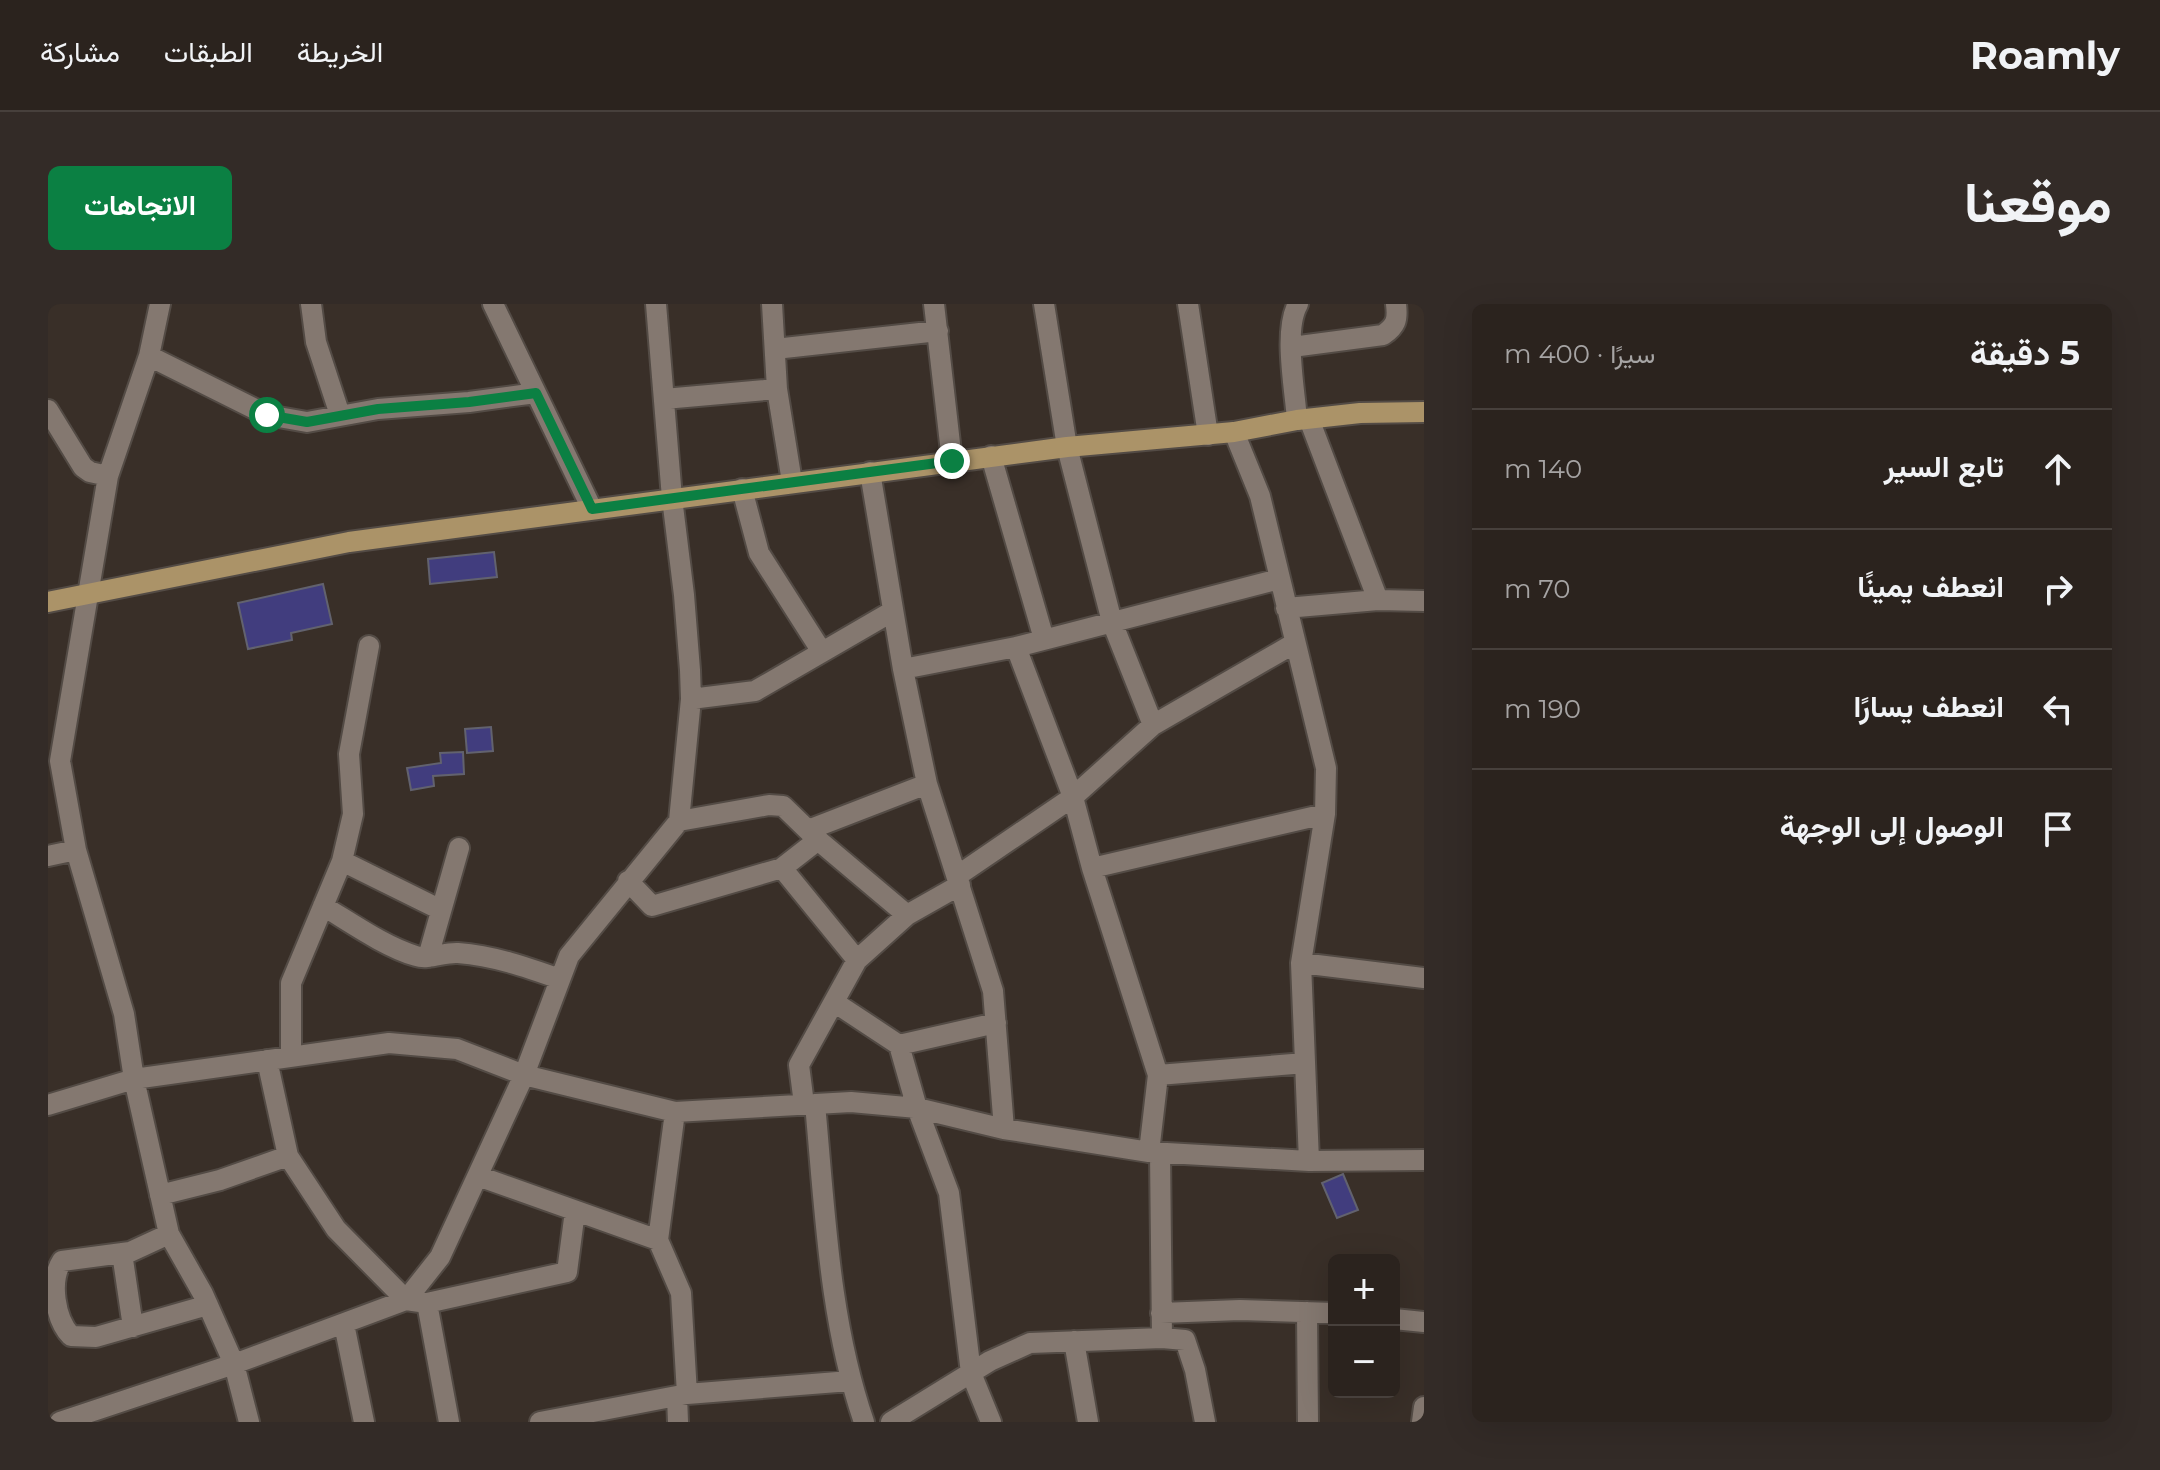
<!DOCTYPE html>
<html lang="ar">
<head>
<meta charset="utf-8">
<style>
  body { margin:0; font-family:Montserrat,Vazirmatn,sans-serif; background:#332b27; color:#f1f3f6; direction:rtl }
  .controls { position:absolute; right:24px; bottom:24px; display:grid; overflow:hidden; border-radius:12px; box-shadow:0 8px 32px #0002 }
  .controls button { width:72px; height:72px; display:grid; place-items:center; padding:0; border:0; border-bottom:2px solid #47403c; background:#2b231e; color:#f1f3f6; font:40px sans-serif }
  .stop { position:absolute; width:24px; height:24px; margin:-18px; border:6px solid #0b8043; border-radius:50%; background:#fff }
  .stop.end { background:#0b8043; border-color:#fff; box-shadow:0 2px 8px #0008 }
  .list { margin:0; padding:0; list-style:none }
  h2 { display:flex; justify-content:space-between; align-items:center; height:104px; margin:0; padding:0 32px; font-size:34px }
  h2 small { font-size:26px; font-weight:400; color:#a6a4a4 }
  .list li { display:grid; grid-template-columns:52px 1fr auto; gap:24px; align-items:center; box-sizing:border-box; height:120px; padding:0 32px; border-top:2px solid #47403c }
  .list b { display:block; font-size:30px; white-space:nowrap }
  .list em { font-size:26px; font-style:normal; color:#a6a4a4 }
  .icon { flex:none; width:44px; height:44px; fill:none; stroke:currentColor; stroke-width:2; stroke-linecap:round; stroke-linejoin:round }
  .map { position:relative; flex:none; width:1376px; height:1118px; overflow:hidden; direction:ltr; border-radius:12px }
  header { display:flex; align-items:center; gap:48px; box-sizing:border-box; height:112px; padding:0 40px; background:#2b231e; border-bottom:2px solid #47403c }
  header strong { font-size:38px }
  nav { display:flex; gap:44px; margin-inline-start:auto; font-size:28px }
  .intro { display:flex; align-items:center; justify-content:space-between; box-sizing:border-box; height:192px; padding:0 48px }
  h1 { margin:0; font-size:56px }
  .button { padding:20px 36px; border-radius:12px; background:#0b8043; color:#fff; font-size:28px; font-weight:700 }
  main { display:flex; gap:48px; padding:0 48px }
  aside { flex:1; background:#2b231e; border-radius:12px; box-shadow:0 8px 32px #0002 }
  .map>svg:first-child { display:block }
  .building { fill:#413d7e; stroke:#62626e; stroke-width:2 }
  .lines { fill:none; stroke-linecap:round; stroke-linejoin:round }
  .minor-casing { stroke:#534b45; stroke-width:24 }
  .major-casing { stroke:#534b45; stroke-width:24 }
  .minor { stroke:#847870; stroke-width:20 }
  .major { stroke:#ab9368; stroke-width:20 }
  .route { stroke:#0b8043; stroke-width:10 }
</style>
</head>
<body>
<header>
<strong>Roamly</strong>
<nav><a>الخريطة</a><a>الطبقات</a><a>مشاركة</a></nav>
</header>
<div class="intro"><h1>موقعنا</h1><a class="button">الاتجاهات</a></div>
<main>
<aside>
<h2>5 دقيقة<small>سيرًا · 400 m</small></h2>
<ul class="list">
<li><svg class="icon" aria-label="ahead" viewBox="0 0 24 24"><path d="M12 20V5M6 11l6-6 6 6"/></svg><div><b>تابع السير</b></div><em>140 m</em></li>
<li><svg class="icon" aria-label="right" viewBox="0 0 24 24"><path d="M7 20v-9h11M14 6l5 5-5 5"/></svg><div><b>انعطف يمينًا</b></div><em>70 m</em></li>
<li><svg class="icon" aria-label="left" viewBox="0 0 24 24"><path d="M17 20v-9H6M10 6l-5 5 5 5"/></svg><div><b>انعطف يسارًا</b></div><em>190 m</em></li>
<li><svg class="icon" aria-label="arrive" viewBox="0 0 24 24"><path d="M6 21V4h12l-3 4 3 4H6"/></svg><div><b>الوصول إلى الوجهة</b></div></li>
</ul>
</aside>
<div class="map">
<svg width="1376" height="1118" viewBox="0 0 1376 1118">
  <rect width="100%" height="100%" fill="#392f28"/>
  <path class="building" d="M446 248 449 273 382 280 380 255Z
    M275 280 284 320 243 329 244 336 200 345 190 299Z
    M443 423 445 447 419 449 417 425Z
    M415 448 416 470 385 472 386 482 363 486 359 464 393 459 392 449Z
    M1295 870 1310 906 1289 914 1274 879Z"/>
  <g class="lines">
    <defs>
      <path id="minor" d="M112 0 101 52 60 172 12 457 28 546 76 710 86 775 121 930 155 990 186 1060 201 1118
        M263 0 268 38 292 111
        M445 0 544 205
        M724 0 729 85 744 178
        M886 0 904 157
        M996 0 1019 143 1064 318 1105 421
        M1140 0 1160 131
        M1244 43 1335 31C1348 22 1350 16 1348 0
        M727 45 890 27
        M101 52 219 111 259 118 330 105 421 98 488 89
        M616 95 729 85
        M0 106 35 163 42 168 60 172
        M1261 115 1330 296
        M1249 116C1247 86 1235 26 1250 0
        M1186 128 1212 192 1278 464 1277 510 1253 659 1261 857
        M943 152 996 335
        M822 168 855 365 879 480 945 687 956 825
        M694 185 711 249 774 348
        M1238 304 1330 296 1376 297
        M968 343 1025 493 1044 564 1110 771 1101 848
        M855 365 968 343 1231 275
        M643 395 707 387 845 307
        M760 526 879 480
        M770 536 859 611
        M0 552 28 546
        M294 557 393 606
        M734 564 809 656
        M1044 564 1277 510
        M909 572 1025 493 1105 421 1247 339
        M580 577 604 602 734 564 770 536 735 502 721 501 631 517
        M275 602C302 618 337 643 368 652 381 656 396 648 410 649 447 652 478 663 512 675
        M380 653 411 544
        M1253 659 1376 674
        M786 698 851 741 869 804 901 889 923 1069 943 1118
        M851 741 948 719
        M243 753V679L294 557 305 510 301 450 321 342
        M219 756 240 852 288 925 358 996 379 999 519 968 527 907
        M1110 771 1257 759
        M756 800 751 761 809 656 859 611 912 581
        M767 800C777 906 781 1017 816 1118
        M0 801 86 775 341 739 409 745 476 771 627 808 803 798 869 804 956 825 1101 848 1261 857 1376 856
        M627 808 610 936 633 989 639 1090
        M430 872 610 936
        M112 891 172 876 240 852
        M121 930 82 948 14 957C1 977 7 1015 23 1032L48 1033 160 1001
        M74 949 85 1023
        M379 999 401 1118
        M1259 1008 1260 1118
        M1113 1009 1192 1006 1286 1009
        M1346 1015 1376 1018
        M296 1020 316 1118
        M1114 1034 1137 1036 1147 1066 1157 1118
        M1026 1037 1040 1118
        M629 1092 630 1118
        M12 1118 186 1060 358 996 392 953 476 771 521 652 631 517 643 395 642 366 636 291 624 194 608 0
        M492 1118 639 1090 802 1077
        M843 1118 942 1057 982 1039 1114 1034 1112 849
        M1374 1118 1376 1103"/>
      <path id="major" d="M0 298 301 238 1019 143 1186 128 1249 116 1312 109 1376 108"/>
    </defs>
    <use href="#minor" class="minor-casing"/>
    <use href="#major" class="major-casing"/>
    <use href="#minor" class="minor"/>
    <use href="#major" class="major"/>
  </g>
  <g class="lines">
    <path class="route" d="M219 111 259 118 330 105 421 98 488 89 544 205 904 157"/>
  </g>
</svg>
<div class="controls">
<button>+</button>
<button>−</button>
</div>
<div class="stop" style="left:219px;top:111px"></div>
<div class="stop end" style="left:904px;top:157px"></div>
</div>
</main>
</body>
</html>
